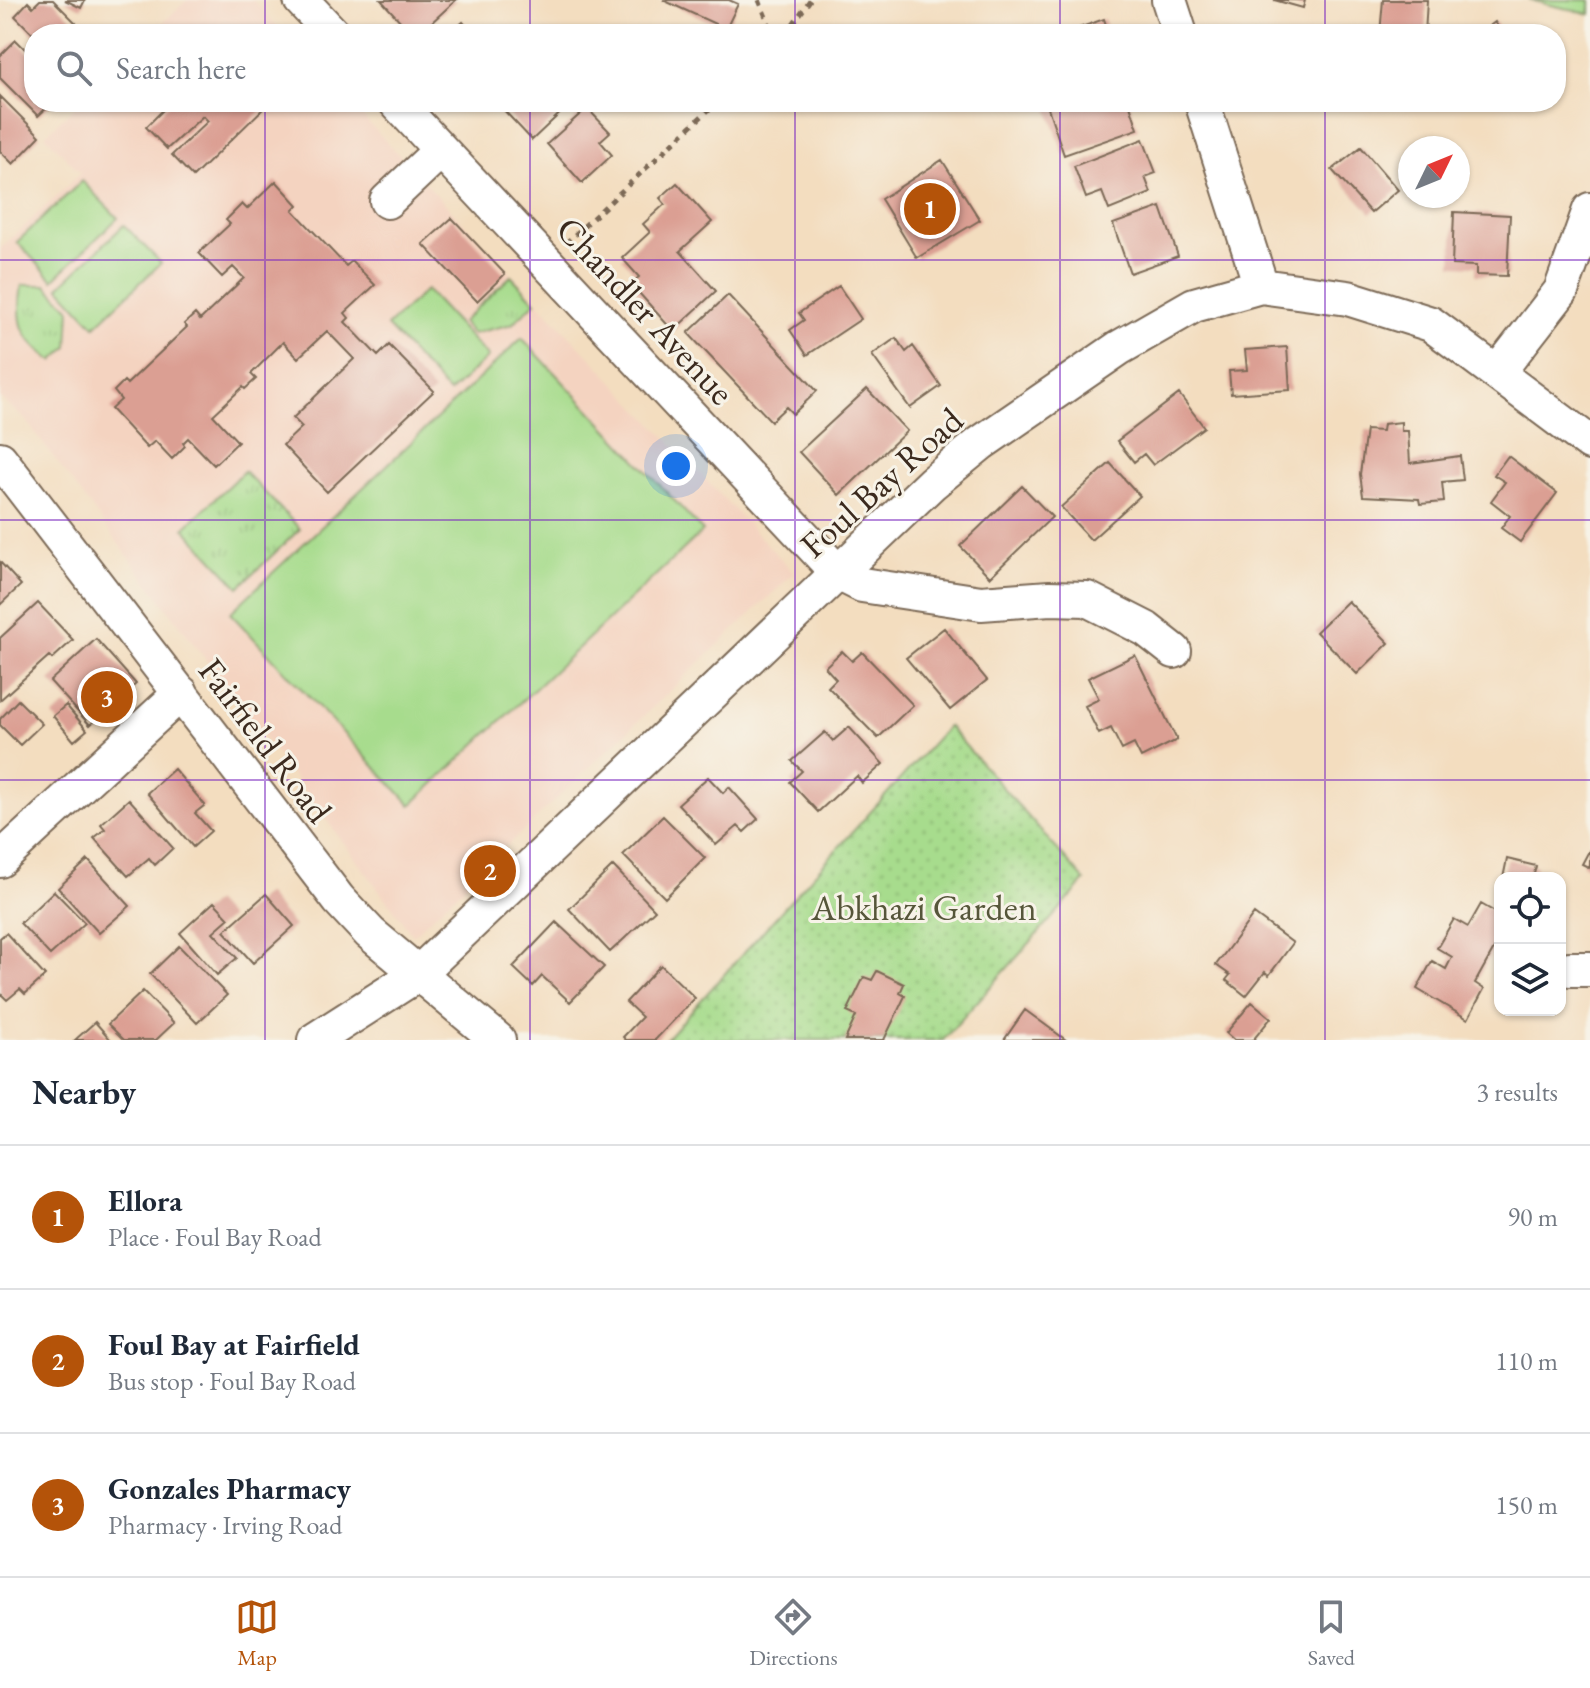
<!DOCTYPE html>
<html lang="en">
<head>
<meta charset="utf-8">
<style>
  body { margin:0; font-family:"EB Garamond",serif; background:#f6f6f7; color:#1f2937 }
  .controls { position:absolute; right:24px; bottom:24px; display:grid; overflow:hidden; border-radius:16px; box-shadow:0 2px 6px #0004 }
  .controls button { width:72px; height:72px; display:grid; place-items:center; padding:0; border:0; border-bottom:2px solid #e0e1e3; background:#fff; color:#1f2937; font:40px sans-serif }
  .compass { position:absolute; left:1398px; top:136px; width:72px; height:72px; border-radius:50%; background:#fff; box-shadow:0 2px 6px #0004; rotate:47deg }
  .you { position:absolute; left:676px; top:466px; width:28px; height:28px; margin:-20px; border:6px solid #fff; border-radius:50%; background:#1a73e8; box-shadow:0 0 0 12px #1a73e833 }
  .badge { display:grid; place-items:center; width:52px; height:52px; border-radius:50%; background:#b45309; color:#fff; font-size:26px; font-weight:700 }
  .pin { position:absolute; translate:-50% -50%; border:4px solid #fff; box-shadow:0 2px 8px #0006 }
  .list { margin:0; padding:0; list-style:none }
  h2 { display:flex; justify-content:space-between; align-items:center; height:104px; margin:0; padding:0 32px; font-size:34px }
  h2 small { font-size:26px; font-weight:400; color:#747a83 }
  .list li { display:grid; grid-template-columns:52px 1fr auto; gap:24px; align-items:center; box-sizing:border-box; height:144px; padding:0 32px; border-top:2px solid #e0e1e3 }
  .list b { display:block; font-size:30px; white-space:nowrap }
  .list p { margin:0; font-size:26px; white-space:nowrap; color:#747a83 }
  .list em { font-size:26px; font-style:normal; color:#747a83 }
  .icon { flex:none; width:44px; height:44px; fill:none; stroke:currentColor; stroke-width:2; stroke-linecap:round; stroke-linejoin:round }
  .map { position:relative; flex:none; width:1590px; height:1040px; overflow:hidden }
  .search { position:absolute; background:#fff; box-shadow:0 2px 6px #0004; left:24px; right:24px; top:24px; height:88px; display:flex; align-items:center; gap:20px; box-sizing:border-box; padding:0 28px; border-radius:32px; color:#747a83; font-size:30px }
  .sheet { height:536px; background:#fff }
  nav { display:flex; justify-content:space-around; align-items:center; box-sizing:border-box; height:112px; border-top:2px solid #e0e1e3; background:#fff; font-size:22px; color:#747a83 }
  nav a { display:grid; justify-items:center; gap:4px }
  nav .on { color:#b45309 }
  .map>svg:first-child { display:block }
  .built { fill:#f4d3c0 }
  .grass { fill:#a7dc8d; stroke:#718356; stroke-width:2 }
  .park { fill:url(#park-tufts); stroke:#718356; stroke-width:2 }
  .garden { fill:url(#garden-dots); stroke:#718356; stroke-width:2 }
  .building { fill:#db9f93 }
  .lines { fill:none; stroke-linecap:round; stroke-linejoin:round }
  .minor-casing { stroke:#7b6956; stroke-width:38 }
  .path { stroke:#7b6956; stroke-width:5; stroke-dasharray:6 6; stroke-linecap:butt }
  .minor { stroke:#fff; stroke-width:34 }
  .grid { fill:none; stroke:#7b2cbf; stroke-width:2; stroke-opacity:0.55 }
  .labels { text-anchor:middle; stroke-width:6; stroke-linejoin:round; paint-order:stroke }
  .street-label { font-size:36px; fill:#3b2a1e; stroke:#f7f3e8 }
  .park-label { font-size:36px; fill:#56563a; stroke:#f7f3e8 }
</style>
</head>
<body>
<div class="map">
<svg width="1590" height="1040" viewBox="0 0 1590 1040">
  <defs>
    <pattern id="park-tufts" width="24" height="20" patternUnits="userSpaceOnUse" patternTransform="scale(2)"><rect width="24" height="20" fill="#a7dc8d"/><path d="M3 7l-1-3M5 7V3M7 7l1-3M15 17l-1-3M17 17v-4M19 17l1-3" fill="none" stroke="#91bd79"/></pattern>
    <pattern id="garden-dots" width="8" height="8" patternUnits="userSpaceOnUse" patternTransform="scale(2)"><rect width="8" height="8" fill="#a7dc8d"/><path d="M2 2h.1M6 6h.1" fill="none" stroke="#91bd79" stroke-width="1.8" stroke-linecap="round"/></pattern>
  </defs>
  <rect width="100%" height="100%" fill="#f7f3e8"/>
  <filter id="ink" filterUnits="userSpaceOnUse"><feTurbulence type="fractalNoise" baseFrequency=".0125" numOctaves="2"/><feDisplacementMap in="SourceGraphic" scale="16" xChannelSelector="R" yChannelSelector="G"/><feConvolveMatrix kernelMatrix="1 2 1 2 8 2 1 2 1" color-interpolation-filters="sRGB"/></filter>
  <filter id="wash" filterUnits="userSpaceOnUse"><feTurbulence type="fractalNoise" baseFrequency=".006" numOctaves="4" result="noise"/><feDisplacementMap in="SourceGraphic" scale="32" xChannelSelector="R" yChannelSelector="G"/><feGaussianBlur stdDeviation="1.8" result="paint"/><feColorMatrix in="noise" values="0 0 0 0 0 0 0 0 0 0 0 0 0 0 0 0 0 1.4 0 .05"/><feComposite in="paint" operator="in"/></filter>
  <g filter="url(#wash)">
    <rect width="100%" height="100%" fill="#f3ddbf"/>
    <path class="built" d="M187 0H253L285 34H151Z
      M80 102H349L794 573 413 935 24 418 0 398V249L81 173 45 135Z"/>
    <path class="grass" d="M82 181 118 218 53 280 17 242Z
      M124 225 161 263 95 326 59 287Z
      M426 290 488 357 449 393 387 326Z
      M522 338 703 531 411 805 230 613Z"/>
    <path class="park" d="M1529 0H1590V14Z
      M511 276 536 302 512 324 472 334 462 322Z
      M22 285H46L70 309 68 347 53 361C21 338 16 324 22 285Z
      M244 471 300 529 239 587 184 528Z"/>
    <path class="garden" d="M948 726 1085 881 943 1040H665Z"/>
    <g id="blocks">
      <path class="building" d="M40 0H53L87 34H33L15 16 28 2 33 7Z
        M65 0H85L81 8Z
        M381 0H456L419 34H412Z
        M663 0H729L738 4 726 29Z
        M1274 0H1305L1303 8Z
        M1383 0H1427L1425 34H1380Z
        M1104 19 1109 34H1062Z
        M463 22 473 34H449Z
        M1495 22 1503 34H1479Z
        M16 40 34 58V102H53L38 116 0 78V56Z
        M0 96 40 136 13 164 0 151Z
        M171 102H270L193 177 172 155 208 121 203 116 167 149 146 127Z
        M500 102H572L532 140 498 104Z
        M1057 102H1129L1138 129 1064 155 1047 105Z
        M587 108 610 132 600 141 612 155 582 183 547 144Z
        M1143 139 1156 173 1145 177 1151 193 1109 210 1102 192 1086 198 1074 166Z
        M1361 147 1398 190 1371 213 1332 170Z
        M942 160 980 220 917 258 881 199Z
        M276 181 298 205 293 210 346 266 352 261 375 285 345 313 349 318 345 322 378 356 389 345 434 391 327 492 283 445 302 427 293 418 354 359 327 331 298 358 283 342 251 374 256 379 245 389 243 387 213 415 238 442 214 465 188 438 183 443 185 446 172 459 155 441 147 448 111 409 121 400 114 391 124 381 127 384 187 327 184 324 195 314 200 320 244 278 233 267 222 277 199 253 230 224 226 220 242 204 247 209Z
        M677 183 712 222 680 251 716 291 673 331 631 284 639 277 622 258 650 232 643 224 665 204 660 198Z
        M1161 207 1178 256 1130 273 1113 224Z
        M1454 212 1510 215 1507 276 1476 275V266L1452 265Z
        M452 218 505 274 477 301 423 244Z
        M839 286 861 319 807 355 790 330 804 320 799 313Z
        M728 295 817 391 793 414 786 407 771 421 688 333Z
        M896 338 906 352 913 346 941 386 910 408 872 355Z
        M1287 347 1290 390 1231 394 1229 371 1247 370 1245 350Z
        M867 389 907 431 839 495 799 452Z
        M1179 394 1204 427 1153 465 1144 454 1134 462 1117 441Z
        M1401 422V431H1408L1410 463 1460 456 1463 480 1442 482 1444 502 1420 504 1419 499 1363 496 1360 474 1366 430 1382 431 1383 424Z
        M1508 456 1557 493 1520 542 1501 528 1510 516 1491 501 1505 482 1494 475Z
        M1110 463 1140 496 1091 540 1061 507Z
        M1022 486 1052 517 990 577 960 546Z
        M0 562 21 585 0 605Z
        M1348 601 1389 643 1357 674 1316 632Z
        M38 603 73 640 52 659 49 656 0 700V638Z
        M944 628 987 680 950 710 906 658Z
        M96 639 136 684 90 725 50 681Z
        M842 651 852 661 862 652 913 705 878 738 828 687 836 679 825 667Z
        M1135 655 1177 740 1141 758 1134 744 1122 750 1111 728 1099 734 1085 706 1099 699 1088 678Z
        M18 700 42 724 20 745 0 725V719Z
        M66 705 87 730 74 741 53 716Z
        M849 727 883 764 862 783 857 776 818 812 790 782 802 771 792 761 825 732 833 741Z
        M174 769 205 805 195 813 211 831 193 847 147 793Z
        M708 777 723 793 729 787 758 819 744 832 738 826 716 845 678 804Z
        M129 799 173 848 155 865 149 858 128 876 94 838 105 829 101 824Z
        M663 816 705 858 665 898 623 855Z
        M1590 849V868L1582 864Z
        M1507 859 1536 866 1533 878H1503Z
        M88 860 130 906 99 933 58 888Z
        M613 866 655 910 610 952 569 909Z
        M54 891 85 923 50 955 20 923Z
        M266 894 294 926 253 963 224 931Z
        M214 902 229 918 213 932 237 958 217 975 180 933Z
        M1481 904 1500 915V938L1475 983 1484 989 1468 1019 1417 989 1432 961 1446 969 1452 957 1437 948 1454 919 1468 927Z
        M1254 914 1293 943 1269 975 1265 972 1246 996 1226 980 1230 975 1216 965Z
        M556 922 604 967 570 1002 542 976 533 986 513 967Z
        M6 933 45 976 25 994 20 989 7 1000 0 993V938Z
        M179 946 227 995 197 1023 150 974Z
        M661 965 695 998 655 1040H626L623 1037 642 1017 626 1002Z
        M877 971 904 984 900 993 905 996 884 1040H845L856 1016 847 1012 864 977 872 980Z
        M143 991 174 1023 156 1040H124L108 1024Z
        M1252 1002 1271 1018 1253 1040H1234L1226 1033Z
        M1025 1010 1066 1040H1004Z
        M95 1022 111 1040H75Z"/>
    </g>
  </g>
  <g filter="url(#ink)">
    <use href="#blocks" fill-opacity="0" stroke="#7b6956" stroke-width="2"/>
    <g class="lines">
      <defs>
        <path id="minor" d="M301 0 333 34
          M1169 0 1180 34
          M396 102 838 573 862 585 981 603 1050 598 1087 599 1146 629 1174 651
          M1202 102 1261 286
          M387 201 441 150
          M1498 372 1561 291 1590 210
          M0 459 339 900 370 933 498 1040
          M0 860 181 693
          M1570 969H1590
          M315 1040 418 974 932 483 981 443 1119 348 1194 305 1261 286 1348 298 1431 324 1590 443"/>
      </defs>
      <use href="#minor" class="minor-casing"/>
      <path class="path" d="M759 0 773 34
        M786 34 810 0
        M566 243 717 102"/>
      <use href="#minor" class="minor"/>
    </g>
  </g>
  <path class="grid" d="M265 0V34M530 0V34M795 0V34M1060 0V34M1325 0V34M265 102V1040M530 102V1040M795 102V1040M1060 102V1040M1325 102V1040M0 260H1590M0 520H1590M0 780H1590"/>
  <g class="labels">
    <g class="street-label">
      <text transform="translate(646 310) rotate(47)" y="13">Chandler Avenue</text>
      <text transform="translate(881 482) rotate(-42)" y="13">Foul Bay Road</text>
      <text transform="translate(266 740) rotate(53)" y="13">Fairfield Road</text>
    </g>
    <g class="park-label">
      <text x="924" y="920">Abkhazi Garden</text>
    </g>
  </g>
</svg>
<div class="controls">
<button><svg class="icon" aria-label="locate" viewBox="0 0 24 24"><circle cx="12" cy="12" r="6"/><path d="M12 2v4M12 18v4M2 12h4M18 12h4"/></svg></button>
<button><svg class="icon" aria-label="layers" viewBox="0 0 24 24"><path d="M12 4l9 5-9 5-9-5zM3 14l9 5 9-5"/></svg></button>
</div>
<svg class="compass" viewBox="-18 -18 36 36"><path d="M0-13l5 13h-10z" fill="#e53935"/><path d="M0 13l5-13h-10z" fill="#747a83"/></svg>
<div class="you"></div>
<div class="pin badge" style="left:930px;top:209px">1</div>
<div class="pin badge" style="left:490px;top:871px">2</div>
<div class="pin badge" style="left:107px;top:697px">3</div>
<div class="search"><svg class="icon" aria-label="search" viewBox="0 0 24 24"><circle cx="10" cy="10" r="6"/><path d="M15 15l6 6"/></svg>Search here</div>
</div>
<section class="sheet">
<h2>Nearby<small>3 results</small></h2>
<ul class="list">
<li><span class="badge">1</span><div><b>Ellora</b><p>Place · Foul Bay Road</p></div><em>90 m</em></li>
<li><span class="badge">2</span><div><b>Foul Bay at Fairfield</b><p>Bus stop · Foul Bay Road</p></div><em>110 m</em></li>
<li><span class="badge">3</span><div><b>Gonzales Pharmacy</b><p>Pharmacy · Irving Road</p></div><em>150 m</em></li>
</ul>
</section>
<nav>
<a class="on"><svg class="icon" aria-label="map" viewBox="0 0 24 24"><path d="M3 6l6-2 6 2 6-2v14l-6 2-6-2-6 2zM9 4v14M15 6v14"/></svg>Map</a>
<a><svg class="icon" aria-label="directions" viewBox="0 0 24 24"><path d="M12 3l9 9-9 9-9-9zM9 14v-3h6M13 9l2 2-2 2"/></svg>Directions</a>
<a><svg class="icon" aria-label="saved" viewBox="0 0 24 24"><path d="M7 4h10v16l-5-4-5 4z"/></svg>Saved</a>
</nav>
</body>
</html>
